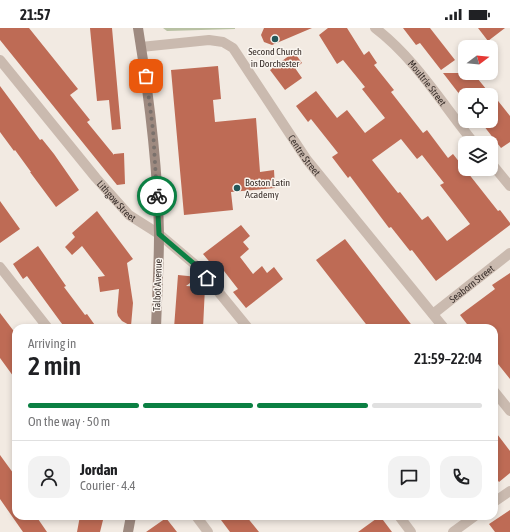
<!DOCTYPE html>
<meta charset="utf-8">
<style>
body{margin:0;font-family:"Asap Condensed",sans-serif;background:#f2f2f2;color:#202124;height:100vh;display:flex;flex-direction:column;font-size:15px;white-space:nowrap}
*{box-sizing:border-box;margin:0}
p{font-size:13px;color:#757577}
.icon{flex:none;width:22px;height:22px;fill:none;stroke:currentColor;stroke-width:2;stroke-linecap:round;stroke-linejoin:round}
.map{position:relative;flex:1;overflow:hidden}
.drawer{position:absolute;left:12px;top:296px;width:486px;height:196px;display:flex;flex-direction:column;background:#fff;border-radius:12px;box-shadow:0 2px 6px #0003}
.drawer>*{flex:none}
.needle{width:26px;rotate:74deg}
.controls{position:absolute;left:458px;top:12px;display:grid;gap:8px}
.controls a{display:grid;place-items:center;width:40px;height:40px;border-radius:8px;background:#fff;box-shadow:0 2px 6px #0003;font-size:20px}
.pin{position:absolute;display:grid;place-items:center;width:34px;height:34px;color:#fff;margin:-17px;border-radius:8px;box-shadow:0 2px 6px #0006}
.courier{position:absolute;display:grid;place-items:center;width:40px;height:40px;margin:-20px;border:3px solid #0b8043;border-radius:50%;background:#fff;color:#222;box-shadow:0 1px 5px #0007}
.summary em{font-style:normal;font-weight:600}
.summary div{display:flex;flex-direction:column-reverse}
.summary{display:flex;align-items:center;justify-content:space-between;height:68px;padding:0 16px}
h1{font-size:26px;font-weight:600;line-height:30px}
.bar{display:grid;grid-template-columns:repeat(4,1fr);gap:6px 4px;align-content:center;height:48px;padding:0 16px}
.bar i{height:5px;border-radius:3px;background:#e0e0e0}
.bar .current{background:#0b8043}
.bar p{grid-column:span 4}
.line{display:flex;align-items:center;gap:10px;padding:0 16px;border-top:1px solid #e0e0e0}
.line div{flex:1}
.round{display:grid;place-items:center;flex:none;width:42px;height:42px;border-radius:12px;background:#f2f2f2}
.status{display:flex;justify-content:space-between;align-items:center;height:28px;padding:0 20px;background:#fff;direction:ltr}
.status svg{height:11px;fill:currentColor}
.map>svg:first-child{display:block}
</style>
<div class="status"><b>21:57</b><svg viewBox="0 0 49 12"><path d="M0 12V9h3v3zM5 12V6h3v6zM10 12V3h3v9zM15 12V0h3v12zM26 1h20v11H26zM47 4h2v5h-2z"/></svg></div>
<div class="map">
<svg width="510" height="504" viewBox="0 0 510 504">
<rect width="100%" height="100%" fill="#f2eae2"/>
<path fill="#b8c1a3" d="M163,0H235V1L167,3Z"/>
<path fill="#be6b55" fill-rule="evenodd" d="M0,0H29L78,61L70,67L90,92L87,94L114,127V126L124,125L125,156L117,157L0,12Z
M90,0H112L121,101L112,102L109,72L97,73Z
M264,0H312L272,17L264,14L261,7Z
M328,0H347L364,27L369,23L377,35L374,37L394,62L391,64L423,105L427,102L448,130L453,126L498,183L500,182L510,195V197L436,253L412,222L410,223L391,199L389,200L350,148L348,150L332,129L338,125L311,91L308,94L296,78L316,63L337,90L347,82L365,105L385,90L362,61L365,59L343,32L337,36L319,7ZM401,111L417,131L422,127L444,155L440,157L470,196L447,213L428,188L422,192L400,164L398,165L372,132Z
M403,0H430L455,32L441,42L420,15L416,17Z
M478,0H505L488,13Z
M294,24L302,35L295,40L302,50L285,62L270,42Z
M218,38L221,71L213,72L215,94L256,90L260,144L274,142L275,160L231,164L233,182L184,187L171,42Z
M443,45H473L491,67H460Z
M0,58L40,112L42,111L54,126L79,162L56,179L30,144H31L15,122L14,123L0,104Z
M491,64L510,88V114L501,120L480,93H491Z
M0,173L20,201L0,215Z
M97,183L133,231L127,235L133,275L131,298L122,293L118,288L117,284L119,261L100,264L98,249L105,248L82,218L72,227L65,219L75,209L72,205Z
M241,197L250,208L243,214L249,221L240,229L253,246L262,238L267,245L274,239L283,251L246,280L233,264L238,261L217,234L213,238L203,226Z
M345,211L382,259L414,300H369L316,232Z
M38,218L66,258L64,259L85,287L87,286L97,300H65L27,248L23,251L13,236Z
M510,245V351L494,331V300H470L460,287L495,261L492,257Z
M178,247L198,249L186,258L205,259L203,300H174Z
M0,285L16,306V352L0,330Z
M494,402L510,423V445L499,454L494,448Z
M0,427L16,449V488H36L47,504H23L0,471Z
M510,482V504H495L489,496Z
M80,488H104L100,504H77Z
M218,488H246L259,504H230Z
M380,488L392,504H358Z
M166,490L177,504H146Z"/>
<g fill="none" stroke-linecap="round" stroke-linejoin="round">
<g stroke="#cabaaf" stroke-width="10">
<path id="s1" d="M375,0C414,29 443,77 474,115"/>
<path id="s2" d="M141,19L209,12L223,14L233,20L307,132L444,300"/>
<path id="s3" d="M0,32L96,150L129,187L159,206L199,240L248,300"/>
<path d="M491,135L510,158"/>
<path d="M0,239L48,300"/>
<path id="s4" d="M433,286L510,225"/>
<path d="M494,363L510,383"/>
<path d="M494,474L510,463"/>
<path d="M196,488L208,504"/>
<path d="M399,488L411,504"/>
<path d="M453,504L475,488"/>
</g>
<path stroke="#9e8a80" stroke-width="10" d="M138,0C149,68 158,137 159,206C159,237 157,269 156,300
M128,504L131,488"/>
</g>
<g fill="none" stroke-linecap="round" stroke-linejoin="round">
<path stroke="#7a716c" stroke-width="4" stroke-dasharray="0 7.2" d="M146,48L153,102L157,168"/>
<path stroke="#0b8043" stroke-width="5" d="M157,168L159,206L199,240L207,250"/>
</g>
<g fill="#245759" stroke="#faf5ef" stroke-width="1.5">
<circle cx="275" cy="11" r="4"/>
<circle cx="237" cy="160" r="4"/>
</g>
<g text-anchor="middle" stroke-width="3" stroke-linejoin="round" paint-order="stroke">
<g font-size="10" fill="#3a302c" stroke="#faf5ef">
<text x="275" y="27">Second Church<tspan x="275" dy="12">in Dorchester</tspan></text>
<text x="245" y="158" text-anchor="start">Boston Latin<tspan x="245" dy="12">Academy</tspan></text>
</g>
<g font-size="10" fill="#3a302c" stroke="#faf5ef">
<text dy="4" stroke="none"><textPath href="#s1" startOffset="76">Moultrie Street</textPath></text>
<text dy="4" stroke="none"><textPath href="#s2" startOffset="223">Centre Street</textPath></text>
<text dy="4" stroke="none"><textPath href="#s3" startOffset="183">Lithgow Street</textPath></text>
<text dy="4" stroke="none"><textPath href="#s4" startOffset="49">Seaborn Street</textPath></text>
<text transform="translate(157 257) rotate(-88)" y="4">Talbot Avenue</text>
</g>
</g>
</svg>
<div class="controls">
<a><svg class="needle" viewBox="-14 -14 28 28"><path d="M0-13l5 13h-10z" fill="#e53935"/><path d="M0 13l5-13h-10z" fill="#757577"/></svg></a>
<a><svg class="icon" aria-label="locate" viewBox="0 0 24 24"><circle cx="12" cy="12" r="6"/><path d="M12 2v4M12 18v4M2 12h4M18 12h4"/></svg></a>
<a><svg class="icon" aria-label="layers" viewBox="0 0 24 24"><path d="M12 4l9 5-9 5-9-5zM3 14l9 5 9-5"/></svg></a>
</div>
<div class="pin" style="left:146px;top:48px;background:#ea580c"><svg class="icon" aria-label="bag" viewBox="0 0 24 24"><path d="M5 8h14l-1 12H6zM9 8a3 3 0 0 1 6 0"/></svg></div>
<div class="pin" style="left:207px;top:250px;background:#1f2937"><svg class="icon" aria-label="home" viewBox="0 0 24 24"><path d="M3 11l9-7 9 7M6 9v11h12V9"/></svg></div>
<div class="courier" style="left:157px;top:168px"><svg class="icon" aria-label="bike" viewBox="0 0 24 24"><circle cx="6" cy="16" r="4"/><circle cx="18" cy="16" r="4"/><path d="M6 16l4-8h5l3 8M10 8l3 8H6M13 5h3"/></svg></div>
<section class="drawer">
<div class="summary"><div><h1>2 min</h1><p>Arriving in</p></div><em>21:59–22:04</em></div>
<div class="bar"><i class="current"></i><i class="current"></i><i class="current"></i><i></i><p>On the way · 50 m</p></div>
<div class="line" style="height:72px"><a class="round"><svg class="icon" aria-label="person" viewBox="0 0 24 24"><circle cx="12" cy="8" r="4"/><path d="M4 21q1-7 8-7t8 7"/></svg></a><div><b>Jordan</b><p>Courier · 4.4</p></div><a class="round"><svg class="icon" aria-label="chat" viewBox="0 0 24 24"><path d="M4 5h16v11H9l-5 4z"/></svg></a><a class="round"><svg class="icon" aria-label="phone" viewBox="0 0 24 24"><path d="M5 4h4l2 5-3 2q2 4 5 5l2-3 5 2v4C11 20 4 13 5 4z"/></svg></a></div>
</section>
</div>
